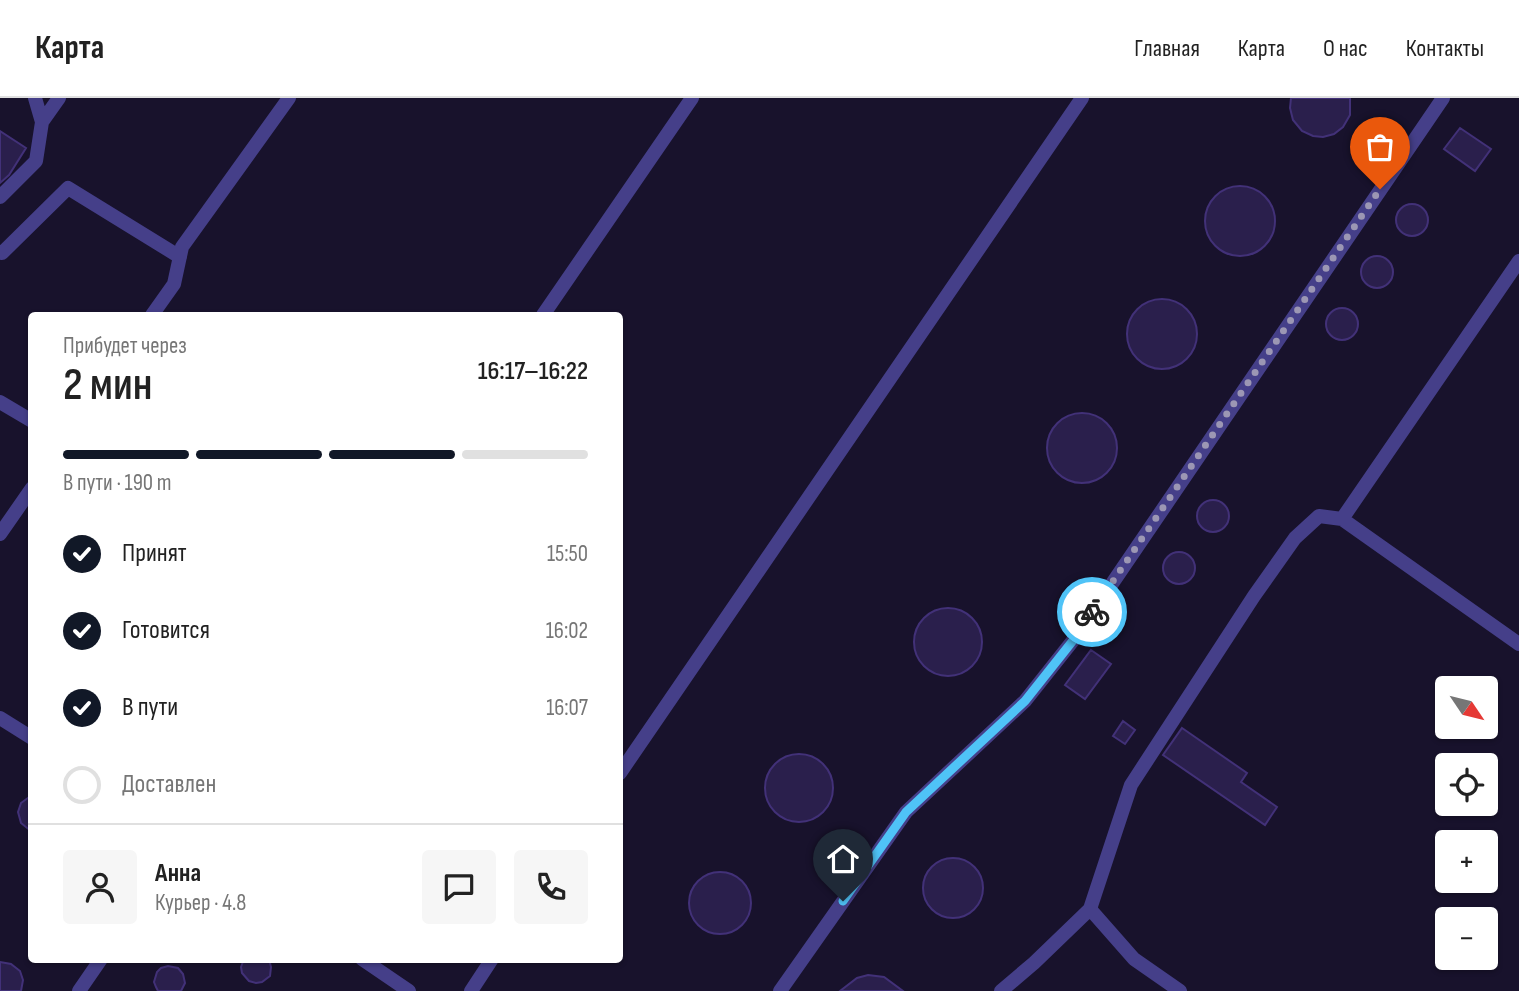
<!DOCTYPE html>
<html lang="ru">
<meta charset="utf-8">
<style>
body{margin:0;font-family:"Sofia Sans Condensed",sans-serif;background:#f6f6f6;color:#222;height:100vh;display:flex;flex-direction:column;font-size:26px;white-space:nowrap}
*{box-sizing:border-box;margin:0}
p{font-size:23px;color:#767676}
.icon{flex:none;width:38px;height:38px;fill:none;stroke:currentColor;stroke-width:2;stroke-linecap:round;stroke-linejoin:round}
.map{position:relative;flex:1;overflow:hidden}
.side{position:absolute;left:28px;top:214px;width:595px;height:651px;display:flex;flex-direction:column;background:#fff;border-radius:7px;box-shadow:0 2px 5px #0004}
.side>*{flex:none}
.needle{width:46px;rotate:125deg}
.tools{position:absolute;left:1435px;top:578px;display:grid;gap:14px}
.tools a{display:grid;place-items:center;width:63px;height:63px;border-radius:7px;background:#fff;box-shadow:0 2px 5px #0004;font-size:35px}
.pin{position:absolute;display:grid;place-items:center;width:60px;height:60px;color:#fff;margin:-72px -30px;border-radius:50% 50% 50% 0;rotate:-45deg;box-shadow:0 0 7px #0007}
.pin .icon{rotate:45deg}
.courier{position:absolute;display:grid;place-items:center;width:70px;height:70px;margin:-35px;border:5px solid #4fc3f7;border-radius:50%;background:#fff;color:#222;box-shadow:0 2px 9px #0007}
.head em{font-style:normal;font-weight:600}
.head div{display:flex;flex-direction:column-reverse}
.head{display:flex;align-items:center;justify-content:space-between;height:119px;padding:0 35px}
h1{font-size:46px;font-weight:600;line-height:52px}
.bar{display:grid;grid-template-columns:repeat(4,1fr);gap:10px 7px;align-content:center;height:84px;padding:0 35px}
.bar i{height:9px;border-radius:5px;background:#e0e0e0}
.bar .selected{background:#111827}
.bar p{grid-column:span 4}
.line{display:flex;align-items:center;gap:18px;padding:0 35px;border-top:2px solid #e0e0e0}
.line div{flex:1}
.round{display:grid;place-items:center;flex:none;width:74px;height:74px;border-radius:7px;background:#f6f6f6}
ol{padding:0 35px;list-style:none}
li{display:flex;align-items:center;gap:21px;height:77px}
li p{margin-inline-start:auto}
li .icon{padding:7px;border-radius:50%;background:#111827;color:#fff;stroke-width:4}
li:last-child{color:#767676}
li i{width:38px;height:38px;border:4px solid #e0e0e0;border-radius:50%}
header{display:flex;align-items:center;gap:42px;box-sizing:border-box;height:98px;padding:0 35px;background:#fff;border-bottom:2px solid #e0e0e0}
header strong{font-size:33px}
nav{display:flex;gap:38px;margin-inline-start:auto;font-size:24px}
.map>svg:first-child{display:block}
</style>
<header>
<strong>Карта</strong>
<nav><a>Главная</a><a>Карта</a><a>О нас</a><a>Контакты</a></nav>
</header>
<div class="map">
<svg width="1519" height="893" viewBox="0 0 1519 893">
<rect width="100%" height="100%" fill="#18122c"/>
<path fill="#2a1f4c" stroke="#423178" stroke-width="2" d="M1291,0H1350V17L1343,29L1334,36L1323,39L1313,38L1302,33L1293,22L1290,10Z
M1460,30L1491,51L1475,73L1444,51Z
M0,33L26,50L9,77L0,85Z
M1205 123a35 35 0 1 1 70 0a35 35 0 1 1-70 0Z
M1396 122a16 16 0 1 1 32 0a16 16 0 1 1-32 0Z
M1361 174a16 16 0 1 1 32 0a16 16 0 1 1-32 0Z
M1127 236a35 35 0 1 1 70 0a35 35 0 1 1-70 0Z
M1326 226a16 16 0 1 1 32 0a16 16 0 1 1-32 0Z
M1047 350a35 35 0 1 1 70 0a35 35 0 1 1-70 0Z
M1197 418a16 16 0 1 1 32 0a16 16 0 1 1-32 0Z
M1163 470a16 16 0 1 1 32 0a16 16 0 1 1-32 0Z
M914 544a34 34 0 1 1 68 0a34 34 0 1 1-68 0Z
M1091,552L1111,566L1085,601L1065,587Z
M1123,623L1135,632L1125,646L1113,638Z
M1182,630L1247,675L1241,684L1277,709L1265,727L1163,657Z
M765 690a34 34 0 1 1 68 0a34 34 0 1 1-68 0Z
M32,697V734L21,725L18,714L21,705Z
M923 790a30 30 0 1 1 60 0a30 30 0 1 1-60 0Z
M689 805a31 31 0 1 1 62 0a31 31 0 1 1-62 0Z
M244,861H269L271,869L270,878L262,884L256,885L249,883L242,875L241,869Z
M0,864L11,866L20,873L23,882L21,893H0Z
M168,868L178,870L183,876L185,885L181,893H158L156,889L154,884L157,874L161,870Z
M868,877L884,879L903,893H840L857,880Z"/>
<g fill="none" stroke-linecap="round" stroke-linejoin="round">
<path stroke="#453f89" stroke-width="14" d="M42,24L59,0
M0,99L36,63L42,24L35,0
M2,155L68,90L180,159
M152,217L174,186L182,149L289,0
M543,217L692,0
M0,304L32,323
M1342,421L1519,163
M0,436L32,390
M0,620L32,640
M620,675L1082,0
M1090,811L1134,861L1180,893
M362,861L409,893
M79,893L101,861
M471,893L492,861
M780,893L906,714L1025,603L1075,540L1443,0
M1001,893L1034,865L1090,811L1131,687L1254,498L1295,440L1319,418L1342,421L1519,546"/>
</g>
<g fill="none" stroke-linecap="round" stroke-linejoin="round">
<path stroke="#9c97b4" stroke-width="7" stroke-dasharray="0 12.6" d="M1092,514L1380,91"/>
<path stroke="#4fc3f7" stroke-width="9" d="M843,803L906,714L1025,603L1075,540L1092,514"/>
</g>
</svg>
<div class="tools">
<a><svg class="needle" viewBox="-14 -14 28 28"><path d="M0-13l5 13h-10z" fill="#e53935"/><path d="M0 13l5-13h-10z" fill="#767676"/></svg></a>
<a><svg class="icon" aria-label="locate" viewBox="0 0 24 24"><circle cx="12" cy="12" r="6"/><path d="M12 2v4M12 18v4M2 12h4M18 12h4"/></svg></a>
<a>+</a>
<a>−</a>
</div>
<div class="pin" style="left:1380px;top:91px;background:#ea580c"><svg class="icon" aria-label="bag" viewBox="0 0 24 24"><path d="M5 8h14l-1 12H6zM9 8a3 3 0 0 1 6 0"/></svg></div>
<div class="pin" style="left:843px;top:803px;background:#1f2937"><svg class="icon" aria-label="home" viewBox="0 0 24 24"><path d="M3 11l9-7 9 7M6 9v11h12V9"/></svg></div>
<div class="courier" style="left:1092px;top:514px"><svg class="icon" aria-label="bike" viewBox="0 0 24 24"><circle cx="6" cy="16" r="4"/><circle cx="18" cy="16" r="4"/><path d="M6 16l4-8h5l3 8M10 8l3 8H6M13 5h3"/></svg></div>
<section class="side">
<div class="head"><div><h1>2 мин</h1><p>Прибудет через</p></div><em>16:17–16:22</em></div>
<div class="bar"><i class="selected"></i><i class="selected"></i><i class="selected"></i><i></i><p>В пути · 190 m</p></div>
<ol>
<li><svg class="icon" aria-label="check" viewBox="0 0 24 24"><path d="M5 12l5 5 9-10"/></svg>Принят<p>15:50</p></li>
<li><svg class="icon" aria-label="check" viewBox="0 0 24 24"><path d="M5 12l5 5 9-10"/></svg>Готовится<p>16:02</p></li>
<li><svg class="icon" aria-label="check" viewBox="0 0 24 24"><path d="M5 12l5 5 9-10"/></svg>В пути<p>16:07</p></li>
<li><i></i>Доставлен</li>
</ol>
<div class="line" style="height:126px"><a class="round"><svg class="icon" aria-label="person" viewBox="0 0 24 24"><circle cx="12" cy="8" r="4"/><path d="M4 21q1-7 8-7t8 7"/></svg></a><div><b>Анна</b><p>Курьер · 4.8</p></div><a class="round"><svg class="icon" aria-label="chat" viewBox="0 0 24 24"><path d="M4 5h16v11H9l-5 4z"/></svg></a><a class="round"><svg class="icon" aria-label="phone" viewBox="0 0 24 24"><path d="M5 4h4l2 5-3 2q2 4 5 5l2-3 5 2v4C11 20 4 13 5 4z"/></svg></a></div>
</section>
</div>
